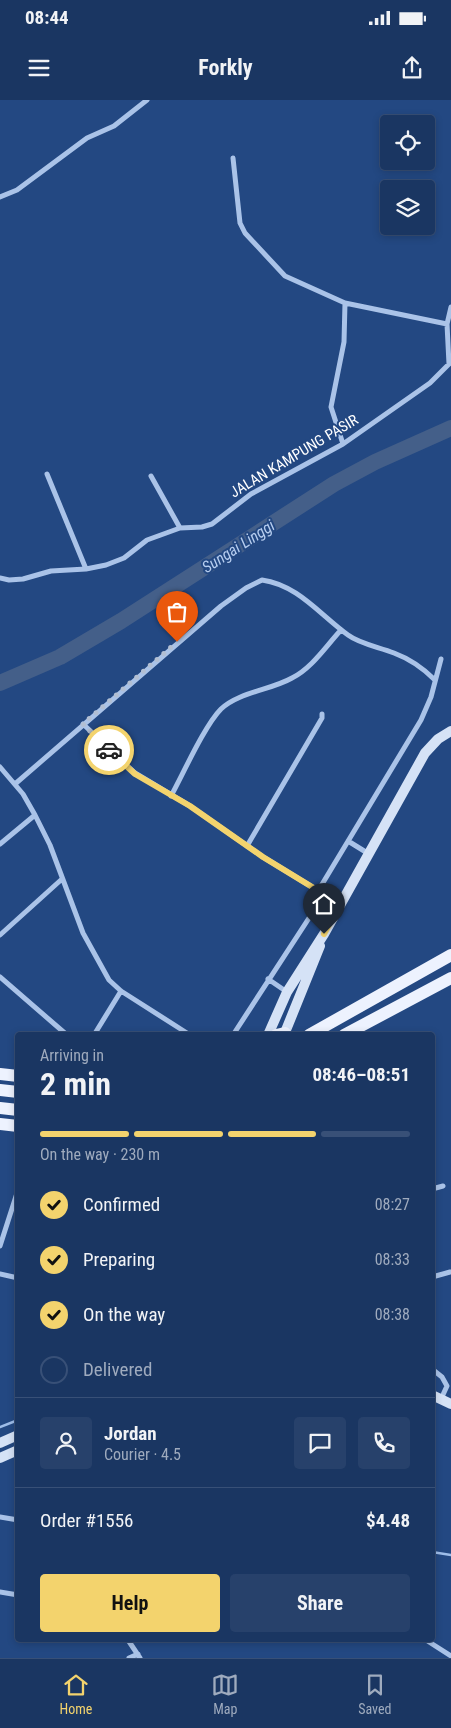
<!DOCTYPE html>
<meta charset="utf-8">
<style>
body{margin:0;font-family:"Roboto Condensed",sans-serif;background:#27416b;color:#f1f3f6;height:100vh;display:flex;flex-direction:column;font-size:19px;white-space:nowrap}
*{box-sizing:border-box;margin:0}
p{font-size:16px;color:#9fabbe}
.icon{flex:none;width:28px;height:28px;fill:none;stroke:currentColor;stroke-width:2;stroke-linecap:round;stroke-linejoin:round}
.map{position:relative;flex:1;overflow:hidden}
.drawer{position:absolute;left:15px;top:932px;width:420px;height:610px;display:flex;flex-direction:column;background:#1a3662;border-radius:5px;box-shadow:0 2px 8px #0003,0 0 0 1px #385077}
.drawer>*{flex:none}
.buttons{position:absolute;left:380px;top:15px;display:grid;gap:10px}
.buttons a{display:grid;place-items:center;width:55px;height:55px;border-radius:5px;background:#1a3662;box-shadow:0 2px 8px #0003,0 0 0 1px #385077;font-size:25px}
.pin{position:absolute;display:grid;place-items:center;width:42px;height:42px;color:#fff;margin:-51px -21px;border-radius:50% 50% 50% 0;rotate:-45deg;box-shadow:0 0 5px #0007}
.pin .icon{rotate:45deg}
.courier{position:absolute;display:grid;place-items:center;width:50px;height:50px;margin:-25px;border:4px solid #f3d36d;border-radius:50%;background:#fff;color:#222;box-shadow:0 1px 6px #0007}
.headline em{font-style:normal;font-weight:700}
.headline div{display:flex;flex-direction:column-reverse}
.headline{display:flex;align-items:center;justify-content:space-between;height:85px;padding:0 25px}
h1{font-size:32px;font-weight:700;line-height:38px}
.bar{display:grid;grid-template-columns:repeat(4,1fr);gap:8px 5px;align-content:center;height:60px;padding:0 25px}
.bar i{height:6px;border-radius:4px;background:#385077}
.bar .selected{background:#f3d36d}
.bar p{grid-column:span 4}
.line{display:flex;align-items:center;gap:12px;padding:0 25px;border-top:1px solid #385077}
.line div{flex:1}
.round{display:grid;place-items:center;flex:none;width:52px;height:52px;border-radius:5px;background:#27416b}
ol{padding:0 25px;list-style:none}
li{display:flex;align-items:center;gap:15px;height:55px}
li p{margin-inline-start:auto}
li .icon{padding:5px;border-radius:50%;background:#f3d36d;color:#111;stroke-width:4}
li:last-child{color:#9fabbe}
li i{width:28px;height:28px;border:2px solid #385077;border-radius:50%}
.cta{display:flex;gap:10px;margin-top:auto;padding:10px 25px}
.cta a{flex:1;height:58px;border-radius:5px;background:#f3d36d;color:#111;font-size:20px;font-weight:700;line-height:58px;text-align:center}
.cta a+a{background:#27416b;color:#f1f3f6}
.status{display:flex;justify-content:space-between;align-items:center;height:35px;padding:0 25px;background:#1a3662;direction:ltr}
.status svg{height:14px;fill:currentColor}
header{display:flex;justify-content:space-between;align-items:center;height:65px;padding:0 25px;background:#1a3662;font-size:22px;font-weight:700}
.dock{display:flex;justify-content:space-around;align-items:center;height:70px;border-top:1px solid #385077;background:#1a3662;font-size:14px;color:#9fabbe}
.dock a{display:grid;justify-items:center;gap:2px}
.dock .selected{color:#f3d36d}
.map>svg:first-child{display:block}
</style>
<div class="status"><b>08:44</b><svg viewBox="0 0 49 12"><path d="M0 12V9h3v3zM5 12V6h3v6zM10 12V3h3v9zM15 12V0h3v12zM26 1h20v11H26zM47 4h2v5h-2z"/></svg></div>
<header><svg class="icon" aria-label="menu" viewBox="0 0 24 24"><path d="M4 6h16M4 12h16M4 18h16"/></svg>Forkly<svg class="icon" aria-label="share" viewBox="0 0 24 24"><path d="M12 15V3M7 8l5-5 5 5M5 13v7h14v-7"/></svg></header>
<div class="map">
<svg width="451" height="1558" viewBox="0 0 451 1558">
<rect width="100%" height="100%" fill="#234882"/>
<g fill="none" stroke-linecap="round" stroke-linejoin="round">
<path stroke="#9ebde9" stroke-width="2.5" d="M0,1327L18,1320
M432,1452L451,1455"/>
<path stroke="#445f89" stroke-width="16" d="M0,583L60,557L121,521L334,384L375,362L451,328"/>
<path stroke="#aac3e8" stroke-width="5" d="M233,58L240,123L245,133L285,176L345,203L344,242L331,307L343,344
M0,97L17,90L87,38L114,26L147,0
M345,203L447,224
M449,264L447,224L451,207
M47,374L86,469
M151,376L180,428
M0,478L9,480L23,479L51,471L86,469L106,465L124,458L147,440L180,428L202,427L212,424L251,394L343,344L430,283L449,264
M83,624L135,673L190,706L263,757L340,804
M0,667L23,694L35,715L50,745L83,833L109,880L121,891L190,935
M15,684L221,506L246,488L262,480C298,485 320,515 348,535C360,544 379,547 394,553C410,559 423,568 435,580
M171,696C183,674 205,625 221,609C239,592 271,590 292,578C312,568 326,546 341,530
M348,741L369,754
M0,744L35,715
M247,746L322,618V614
M318,791L421,620L431,597L441,559
M0,835L62,779
M0,877L67,935
M268,879L287,892
M94,935L121,891
M233,935L324,795
M432,1089L443,1086
M0,1146L18,1090
M0,1174L18,1178
M432,1177L450,1172
M432,1269L442,1277L447,1286L441,1299
M0,1417L18,1420
M0,1492L18,1495
M128,1540L140,1558
M426,1540L451,1556
M129,1558L138,1554"/>
<path stroke="#d5e2f6" stroke-width="10" d="M268,935L287,892L324,834L425,653L438,639L451,631
M284,935L320,846
M432,1295L451,1304
M0,1343L18,1335
M0,1358L18,1350"/>
<path stroke="#edf2fe" stroke-width="12" d="M276,935L285,933
M309,935L451,855
M344,935L451,878
M0,974L18,976
M0,990L18,992
M0,1008L18,1010
M0,1024L18,1026"/>
</g>
<g fill="none" stroke-linecap="round" stroke-linejoin="round">
<path stroke="#b2bfd3" stroke-width="5" stroke-dasharray="0 9" d="M109,650L83,624L177,542"/>
<path stroke="#f3d36d" stroke-width="6" d="M109,650L135,674L190,706L263,757L340,804L324,834"/>
</g>
<g text-anchor="middle" stroke-width="4" stroke-linejoin="round" paint-order="stroke">
<g font-size="15" fill="#fff" stroke="#234882">
<text transform="translate(294 356) rotate(-31)" y="5">JALAN KAMPUNG PASIR</text>
</g>
<g font-size="16" font-style="italic" fill="#b6cdef" stroke="#234882">
<text transform="translate(238 446) rotate(-33)" y="6">Sungai Linggi</text>
</g>
</g>
</svg>
<div class="buttons">
<a><svg class="icon" aria-label="locate" viewBox="0 0 24 24"><circle cx="12" cy="12" r="6"/><path d="M12 2v4M12 18v4M2 12h4M18 12h4"/></svg></a>
<a><svg class="icon" aria-label="layers" viewBox="0 0 24 24"><path d="M12 4l9 5-9 5-9-5zM3 14l9 5 9-5"/></svg></a>
</div>
<div class="pin" style="left:177px;top:542px;background:#ea580c"><svg class="icon" aria-label="bag" viewBox="0 0 24 24"><path d="M5 8h14l-1 12H6zM9 8a3 3 0 0 1 6 0"/></svg></div>
<div class="pin" style="left:324px;top:834px;background:#1f2937"><svg class="icon" aria-label="home" viewBox="0 0 24 24"><path d="M3 11l9-7 9 7M6 9v11h12V9"/></svg></div>
<div class="courier" style="left:109px;top:650px"><svg class="icon" aria-label="car" viewBox="0 0 24 24"><path d="M5 17H2v-5l4-1 3-4h7l3 4 3 1v5h-3M9 17h6M6 11h13"/><circle cx="7" cy="17" r="2"/><circle cx="17" cy="17" r="2"/></svg></div>
<section class="drawer">
<div class="headline"><div><h1>2 min</h1><p>Arriving in</p></div><em>08:46–08:51</em></div>
<div class="bar"><i class="selected"></i><i class="selected"></i><i class="selected"></i><i></i><p>On the way · 230 m</p></div>
<ol>
<li><svg class="icon" aria-label="check" viewBox="0 0 24 24"><path d="M5 12l5 5 9-10"/></svg>Confirmed<p>08:27</p></li>
<li><svg class="icon" aria-label="check" viewBox="0 0 24 24"><path d="M5 12l5 5 9-10"/></svg>Preparing<p>08:33</p></li>
<li><svg class="icon" aria-label="check" viewBox="0 0 24 24"><path d="M5 12l5 5 9-10"/></svg>On the way<p>08:38</p></li>
<li><i></i>Delivered</li>
</ol>
<div class="line" style="height:90px"><a class="round"><svg class="icon" aria-label="person" viewBox="0 0 24 24"><circle cx="12" cy="8" r="4"/><path d="M4 21q1-7 8-7t8 7"/></svg></a><div><b>Jordan</b><p>Courier · 4.5</p></div><a class="round"><svg class="icon" aria-label="chat" viewBox="0 0 24 24"><path d="M4 5h16v11H9l-5 4z"/></svg></a><a class="round"><svg class="icon" aria-label="phone" viewBox="0 0 24 24"><path d="M5 4h4l2 5-3 2q2 4 5 5l2-3 5 2v4C11 20 4 13 5 4z"/></svg></a></div>
<div class="line" style="height:65px"><div>Order #1556</div><b>$4.48</b></div>
<div class="cta"><a>Help</a><a>Share</a></div>
</section>
</div>
<nav class="dock">
<a class="selected"><svg class="icon" aria-label="home" viewBox="0 0 24 24"><path d="M3 11l9-7 9 7M6 9v11h12V9"/></svg>Home</a>
<a><svg class="icon" aria-label="map" viewBox="0 0 24 24"><path d="M3 6l6-2 6 2 6-2v14l-6 2-6-2-6 2zM9 4v14M15 6v14"/></svg>Map</a>
<a><svg class="icon" aria-label="saved" viewBox="0 0 24 24"><path d="M7 4h10v16l-5-4-5 4z"/></svg>Saved</a>
</nav>
